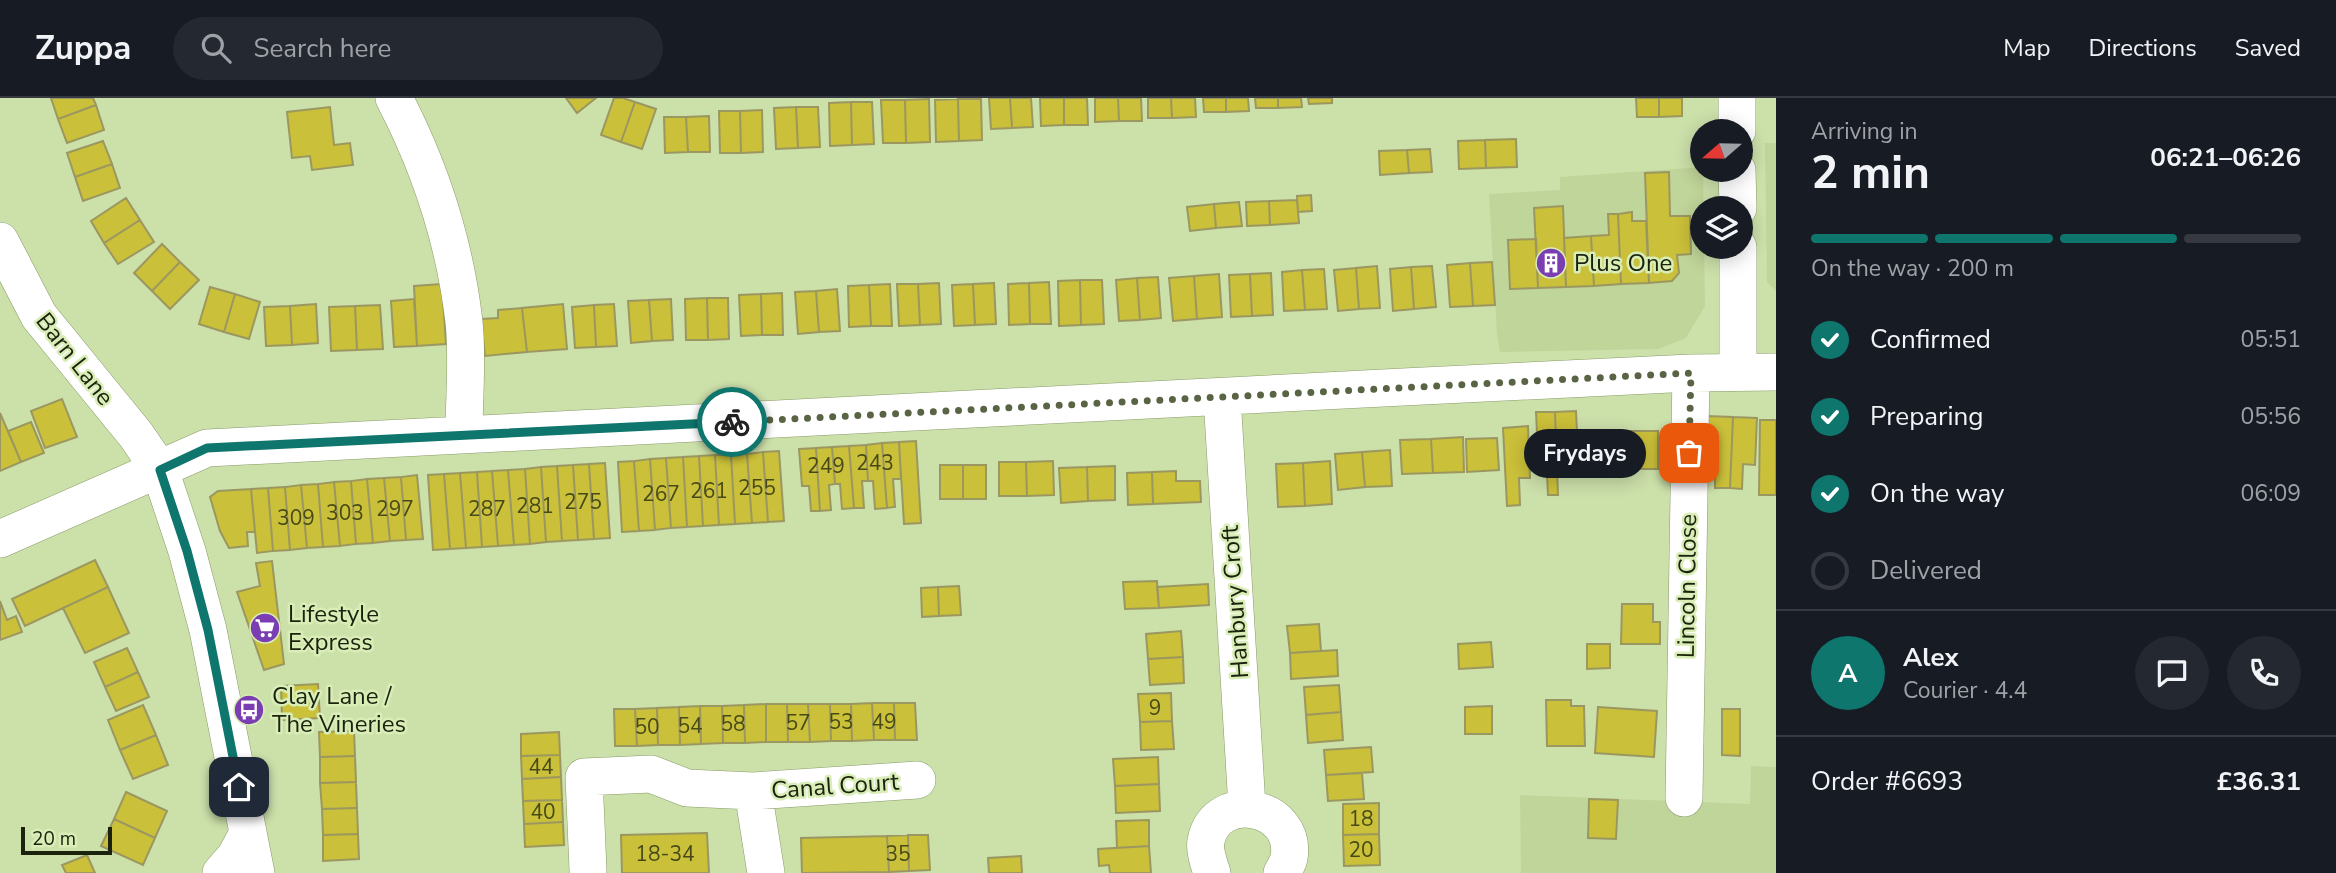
<!DOCTYPE html>
<meta charset="utf-8">
<style>
body{margin:0;font-family:"Nunito Sans",sans-serif;background:#242831;color:#f1f3f6;height:100vh;display:flex;flex-direction:column;font-size:26px;white-space:nowrap}
*{box-sizing:border-box;margin:0}
p{font-size:23px;color:#9ea1a6}
.icon{flex:none;width:38px;height:38px;fill:none;stroke:currentColor;stroke-width:2;stroke-linecap:round;stroke-linejoin:round}
.map{position:relative;flex:1;overflow:hidden}
.details{display:flex;flex-direction:column;background:#171b24;width:560px}
.details>*{flex:none}
.needle{width:46px;rotate:250deg}
.fabs{position:absolute;left:1690px;top:21px;display:grid;gap:14px}
.fabs a{display:grid;place-items:center;width:63px;height:63px;border-radius:50%;background:#171b24;box-shadow:0 4px 18px #0003;font-size:35px}
.scale{position:absolute;left:21px;bottom:18px;width:91px;box-sizing:border-box;padding-left:7px;border:4px solid #1b220d;border-top:0;font-size:19px;line-height:24px;white-space:nowrap;color:#1b220d;-webkit-text-stroke:5px #d9edb7;paint-order:stroke}
.pin{position:absolute;display:grid;place-items:center;width:60px;height:60px;color:#fff;margin:-30px;border-radius:14px;box-shadow:0 4px 10px #0006}
.courier{position:absolute;display:grid;place-items:center;width:70px;height:70px;margin:-35px;border:5px solid #0f766e;border-radius:50%;background:#fff;color:#222;box-shadow:0 2px 9px #0007}
.bubble{position:absolute;height:49px;border-radius:24px;background:#171b24;box-shadow:0 4px 18px #0003;font-size:23px;font-weight:700;line-height:49px;text-align:center}
.summary em{font-style:normal;font-weight:700}
.summary div{display:flex;flex-direction:column-reverse}
.summary{display:flex;align-items:center;justify-content:space-between;height:119px;padding:0 35px}
h1{font-size:46px;font-weight:700;line-height:52px}
.bar{display:grid;grid-template-columns:repeat(4,1fr);gap:10px 7px;align-content:center;height:84px;padding:0 35px}
.bar i{height:9px;border-radius:5px;background:#363941}
.bar .active{background:#0f766e}
.bar p{grid-column:span 4}
.line{display:flex;align-items:center;gap:18px;padding:0 35px;border-top:2px solid #363941}
.line div{flex:1}
.round{display:grid;place-items:center;flex:none;width:74px;height:74px;border-radius:37px;background:#242831}
ol{padding:0 35px;list-style:none}
li{display:flex;align-items:center;gap:21px;height:77px}
li p{margin-inline-start:auto}
li .icon{padding:7px;border-radius:50%;background:#0f766e;color:#fff;stroke-width:4}
li:last-child{color:#9ea1a6}
li i{width:38px;height:38px;border:4px solid #363941;border-radius:50%}
header{display:flex;align-items:center;gap:42px;box-sizing:border-box;height:98px;padding:0 35px;background:#171b24;border-bottom:2px solid #363941}
header strong{font-size:33px}
nav{display:flex;gap:38px;margin-inline-start:auto;font-size:24px}
.search{width:490px;height:63px;background:#242831;display:flex;align-items:center;gap:18px;box-sizing:border-box;padding:0 24px;border-radius:38px;color:#9ea1a6;font-size:26px}
main{display:flex;flex:1;min-height:0}
.map>svg:first-child{display:block}
</style>
<header>
<strong>Zuppa</strong>
<div class="search"><svg class="icon" aria-label="search" viewBox="0 0 24 24"><circle cx="10" cy="10" r="6"/><path d="M15 15l6 6"/></svg>Search here</div>
<nav><a>Map</a><a>Directions</a><a>Saved</a></nav>
</header>
<main>
<div class="map">
<svg width="1776" height="775" viewBox="0 0 1776 775">
<rect width="100%" height="100%" fill="#cce0aa"/>
<path fill="#c0d599" d="M1765,45H1776V193L1767,184Z
M1703,69L1705,208L1686,240L1659,251L1500,254L1497,236L1489,96L1560,92V79Z
M1751,668L1776,669V775H1521L1520,697L1750,706Z"/>
<path fill="#cbc039" stroke="#9b9760" stroke-width="2" d="M51,0H93L96,7L58,21Z
M566,0H596L577,15Z
M614,0H623L635,4L621,44L601,37Z
M989,0H1010L1012,30L991,31Z
M1010,0H1031L1033,29L1012,30Z
M1040,0H1064V27L1041,28Z
M1064,0H1087L1088,27H1064Z
M1095,0H1118L1119,23L1095,24Z
M1118,0H1141L1142,23H1119Z
M1148,0H1171L1172,20H1148Z
M1171,0H1195L1196,19L1172,20Z
M1203,0H1226V14H1204Z
M1226,0H1248L1249,13L1226,14Z
M1255,0H1278V10H1256Z
M1278,0H1301L1302,9L1278,10Z
M1308,0H1332V5L1309,6Z
M1636,0H1659V19H1637Z
M1659,0H1682V18L1659,19Z
M929,1L930,44L906,45L905,2Z
M958,1H981L982,42L959,43Z
M958,1L959,43L936,44L935,2Z
M881,2H905L906,45H883Z
M635,4L656,11L642,51L621,44Z
M851,4H872L874,46L852,47Z
M851,4L852,47L830,48L829,5Z
M96,7L104,32L67,45L58,21Z
M330,9L334,47L350,45L353,67L312,72L310,58L292,60L287,14Z
M796,9H818L820,49L798,50Z
M796,9L798,50L776,51L774,10Z
M762,12L763,54L741,55L740,13Z
M719,13H740L741,55H720Z
M709,18L710,54H688L686,19Z
M664,19H686L688,54L665,55Z
M1516,41L1517,69L1486,70L1485,42Z
M1485,42L1486,70L1459,71L1458,43Z
M103,43L112,66L75,79L67,55Z
M1430,51L1432,74L1409,75L1407,52Z
M1407,52L1409,75L1380,77L1379,53Z
M112,66L120,90L83,103L75,79Z
M1669,74L1670,118H1690L1691,156L1677,157L1679,175L1672,183L1649,185L1645,75Z
M1311,97L1312,113L1298,114L1297,98Z
M126,100L140,122L104,145L91,123Z
M1297,102L1299,125L1270,127L1269,103Z
M1269,103L1270,127L1247,128L1246,104Z
M1239,104L1242,128L1216,130L1214,106Z
M1214,106L1216,130L1190,133L1187,109Z
M1563,108L1566,189L1538,190L1534,110Z
M1632,114V123H1646L1649,185L1621,186L1618,116Z
M1608,116H1618L1621,186L1594,188L1591,138L1609,137Z
M140,122L154,144L118,166L104,145Z
M1591,138L1594,188L1566,189L1564,140Z
M1536,141L1538,190L1510,191L1508,142Z
M162,146L180,164L152,193L134,175Z
M180,164L199,182L170,211L152,193Z
M1492,164L1495,207L1473,208L1470,165Z
M1470,165L1473,208L1450,209L1447,167Z
M1377,168L1380,210L1359,211L1356,170Z
M1432,168L1436,209L1414,211L1411,169Z
M1411,169L1414,211L1393,213L1390,171Z
M1356,170L1359,211L1338,213L1334,172Z
M1324,171L1327,211L1305,212L1302,172Z
M1302,172L1305,212L1284,213L1282,174Z
M1271,175L1273,217L1252,218L1250,176Z
M1219,176L1222,219L1197,221L1194,178Z
M1250,176L1252,218L1231,219L1229,177Z
M1194,178L1197,221L1173,223L1169,180Z
M1158,179L1161,220L1140,222L1137,180Z
M1137,180L1140,222L1119,223L1116,182Z
M1080,182H1102L1104,226L1081,227Z
M1080,182L1081,227L1059,228L1058,183Z
M1049,184L1051,226H1030L1029,185Z
M939,185L941,226L920,227L918,186Z
M994,185L996,226L975,227L973,186Z
M1029,185L1030,226L1009,227L1008,186Z
M442,186L446,246L417,248L414,188Z
M890,186L892,228H871L869,187Z
M897,186H918L920,227L899,228Z
M973,186L975,227L954,228L952,187Z
M869,187L871,228L849,229L848,188Z
M210,189L235,196L224,234L199,226Z
M837,191L840,233L819,234L816,193Z
M816,193L819,234L798,236L795,194Z
M782,195L783,237H762L761,196Z
M235,196L260,204L249,241L224,234Z
M761,196L762,237L741,238L739,197Z
M707,200H728L729,241L708,242Z
M707,200L708,242H686L685,201Z
M414,201L417,248L394,249L391,203Z
M671,201L673,242L652,243L649,202Z
M649,202L652,243L631,245L628,203Z
M316,206L318,245L292,247L290,208Z
M563,206L567,251L527,254L522,210Z
M614,206L617,248L596,249L594,207Z
M380,207L383,251L357,252L355,208Z
M594,207L596,249L575,250L572,209Z
M290,208L292,247L266,248L264,209Z
M355,208L357,252L331,253L329,209Z
M522,210L527,254L485,258L481,221L498,220V212Z
M62,301L77,339L45,350L31,313Z
M1576,313L1578,354H1568V371L1557,372L1555,314Z
M1536,314H1555L1558,397H1548L1546,356H1538Z
M0,315L21,364L0,373Z
M1706,318L1733,319L1730,390H1715V365H1704Z
M1733,319L1757,320L1755,367L1743,366L1742,391L1730,390Z
M1760,322H1776V397H1759Z
M31,324L44,355L21,364L8,333Z
M1528,328L1530,380H1519L1520,407L1507,408L1503,330Z
M1586,333H1622V371L1586,372Z
M1622,333H1658V371H1622Z
M1463,339L1464,374L1433,375L1431,341Z
M1497,340L1499,372L1467,374L1466,341Z
M1431,341L1433,375L1402,376L1400,342Z
M916,343L921,425L904,426L899,344Z
M899,344L901,381H893L895,409L887,410L882,345Z
M882,345L887,410L875,411L873,383H868L866,347Z
M866,347L868,383H862L864,410H854L849,348Z
M849,348L854,410L842,411L840,386H835L832,349Z
M832,349L835,386L829,387L831,412L820,413L816,350Z
M816,350L820,413H811L809,388H802L799,351Z
M1390,352L1392,388L1365,389L1362,354Z
M779,353L784,423L768,424L763,354Z
M763,354L768,424L752,425L747,356Z
M1362,354L1365,389L1338,392L1335,356Z
M747,356L752,425L735,426L731,357Z
M715,357H731L735,426L719,427Z
M715,357L719,427L703,428L699,358Z
M699,358L703,428L687,429L683,359Z
M683,359L687,429L671,430L666,360Z
M666,360L671,430L655,432L650,361Z
M650,361L655,432L639,433L634,363Z
M634,363L639,433L622,434L618,364Z
M1053,363L1054,397L1027,398L1026,364Z
M1330,363L1332,406L1305,408L1303,365Z
M999,364H1026L1027,398H999Z
M605,365L610,440L594,441L589,366Z
M1303,365L1305,408L1278,409L1276,366Z
M589,366L594,441L578,442L573,367Z
M573,367L578,442L562,443L557,368Z
M940,367H963V401H940Z
M963,367H986V401H963Z
M557,368L562,443L546,444L541,369Z
M1115,368V402L1088,403L1087,369Z
M541,369L546,444L530,446L525,371Z
M1087,369L1088,403L1061,405L1059,370Z
M525,371L530,446L514,447L508,372Z
M508,372L514,447L498,448L492,373Z
M492,373L498,448L482,449L477,374Z
M1176,373V383H1200L1201,404L1153,406L1152,374Z
M477,374L482,449L466,450L460,375Z
M1152,374L1153,406L1128,407L1127,375Z
M460,375L466,450L450,451L444,376Z
M444,376L450,451L433,452L428,377Z
M417,377L423,441L406,442L401,379Z
M401,379L406,442L390,443L384,380Z
M384,380L390,443L373,445L367,381Z
M367,381L373,445L356,446L351,383Z
M351,383L356,446L340,448L334,384Z
M334,384L340,448L323,449L318,386Z
M318,386L323,449L307,450L301,387Z
M301,387L307,450L290,452L285,389Z
M285,389L290,452L273,453L268,390Z
M268,390L273,453L257,455L251,391Z
M251,391L255,434H247L248,448L229,450L220,433L210,399L218,393Z
M95,462L108,489L25,528L12,501Z
M272,463L284,566L264,572L237,494L260,488L256,465Z
M1157,483L1159,510L1125,511L1123,484Z
M1208,486L1209,507L1159,510L1157,489Z
M959,488L961,517L939,518L938,489Z
M108,489L129,535L85,555L63,510Z
M938,489L939,518L922,519L921,490Z
M0,503L7,522L16,518L22,534L0,542Z
M1622,506H1653V524H1660V546H1621Z
M1319,526L1321,553L1290,555L1287,528Z
M1181,533L1183,559L1148,561L1146,536Z
M1491,544L1493,569L1459,571L1458,546Z
M1587,546H1610V570L1587,571Z
M127,550L138,574L105,589L94,564Z
M1337,552L1338,578L1291,581L1290,555Z
M1183,559L1184,585L1150,587L1148,561Z
M138,574L149,599L116,613L105,589Z
M318,586L320,620L282,622L281,588Z
M1339,587L1341,614L1306,617L1304,589Z
M1171,595L1172,623L1140,624L1138,596Z
M1546,602H1571V608H1584L1585,648H1547Z
M872,605H894L895,642H874Z
M872,605L874,642L852,643L851,606Z
M894,605H915L917,642H895Z
M766,606H787L788,644H766Z
M766,606V644L745,645L744,607Z
M787,606H808L810,644H788Z
M808,606H830L831,643L810,644Z
M830,606H851L852,643H831Z
M143,607L156,637L120,652L108,622Z
M744,607L745,645H723L722,608Z
M700,608L701,646L680,647L679,609Z
M700,608H722L723,645L701,646Z
M1492,608V636H1465V609Z
M679,609L680,647H658L657,610Z
M1598,609L1657,613L1654,659L1595,655Z
M657,610L658,647L637,648L635,611Z
M614,611H635L637,648H615Z
M1722,611H1740V658L1722,657Z
M1341,614L1343,642L1308,645L1306,617Z
M1172,623L1174,651L1141,652L1140,624Z
M354,633L355,658L320,659L319,634Z
M559,634L560,657L521,658V636Z
M156,637L168,667L133,681L120,652Z
M1371,649L1373,674L1326,677L1324,652Z
M560,657L561,679L522,681L521,658Z
M355,658L356,684L320,685V659Z
M1158,659L1159,686L1115,688L1113,661Z
M1362,675L1364,701L1328,703L1326,677Z
M561,679L562,702L523,703L522,681Z
M356,684L357,710L322,711L320,685Z
M1159,686L1160,713L1116,715L1115,688Z
M126,694L167,713L155,740L114,721Z
M1589,701L1618,702L1616,741L1588,740Z
M562,702L563,724L524,726L523,703Z
M1379,705V736L1343,737V706Z
M357,710L358,736L323,737L322,711Z
M114,721L155,740L143,767L101,748Z
M1149,722V748L1117,750L1116,723Z
M563,724L564,747L525,749L524,726Z
M707,735L709,775H622L621,737Z
M358,736L359,761L323,763V737Z
M1379,736L1380,767L1344,768L1343,737Z
M908,737L909,773L889,774L887,738Z
M908,737H928L930,772L909,773Z
M887,738L889,774L802,775L801,740Z
M1149,748L1151,775H1110L1109,767L1099,768L1098,751Z
M87,757L95,775H66L62,767Z
M1021,758L1022,775H989L988,760Z"/>
<g fill="none" stroke-linecap="round" stroke-linejoin="round">
<g stroke="#899b68" stroke-width="38">
<path id="minor" d="M394,0C430,69 455,146 464,224C468,260 464,299 464,336
M1737,0V33
M1737,72L1738,110
M0,143L39,218L136,337L160,372L187,453L208,532L256,775
M1738,149V274
M1222,299L1247,709
M0,441L207,350L1403,289L1691,275L1776,274
M753,693L917,682
M1684,700L1691,275
M588,772L584,679L651,676L687,690L753,693L766,775
M221,775L235,759L248,735
M1212,775C1209,766 1204,752 1206,743C1216,691 1298,707 1289,760C1288,765 1284,771 1282,775"/>
</g>
<use href="#minor" stroke="#fff" stroke-width="37"/>
</g>
<g fill="none" stroke-linecap="round" stroke-linejoin="round">
<path stroke="#596444" stroke-width="7" stroke-dasharray="0 12.6" d="M732,324L1691,275L1689,355"/>
<path stroke="#0f766e" stroke-width="9" d="M239,689L208,532L187,453L160,372L207,350L732,324"/>
</g>
<defs>
<g id="building-disc" transform="scale(1.575)"><circle r="9.5" fill="#7a3db2" stroke="#d9edb7"/><path d="M-4-6H4V6H1V3H-1V6H-4ZM-2.5-4.3h1.7v1.8h-1.7ZM.8-4.3h1.7v1.8H.8ZM-2.5-1h1.7V.8h-1.7ZM.8-1h1.7V.8H.8Z" fill="#fff"/></g>
<g id="supermarket-disc" transform="scale(1.575)"><circle r="9.5" fill="#7a3db2" stroke="#d9edb7"/><path d="M-6-5.5h2.5l.6 2H6L4.5 2H-2.5L-4.4-4H-6ZM-1.5 3.2a1.3 1.3 0 1 0 .1 0ZM3 3.2a1.3 1.3 0 1 0 .1 0Z" fill="#fff"/></g>
<g id="bus-disc" transform="scale(1.575)"><circle r="9.5" fill="#7a3db2" stroke="#d9edb7"/><path d="M-5-6H5V4H4V6H2V4H-2V6H-4V4H-5ZM-3.5-4V0h7V-4ZM-3.5 1.2v1.5H-2V1.2ZM2 1.2v1.5H3.5V1.2Z" fill="#fff"/></g>
</defs>
<g fill-rule="evenodd">
<use href="#building-disc" x="1551" y="165"/>
<use href="#supermarket-disc" x="265" y="530"/>
<use href="#bus-disc" x="249" y="612"/>
</g>
<g text-anchor="middle" stroke-width="5" stroke-linejoin="round" paint-order="stroke">
<g font-size="21" fill="#474a18">
<text x="875" y="372">243</text>
<text x="826" y="375">249</text>
<text x="757" y="397">255</text>
<text x="709" y="400">261</text>
<text x="661" y="403">267</text>
<text x="583" y="411">275</text>
<text x="535" y="415">281</text>
<text x="395" y="418">297</text>
<text x="487" y="418">287</text>
<text x="345" y="422">303</text>
<text x="296" y="427">309</text>
<text x="1155" y="617">9</text>
<text x="841" y="631">53</text>
<text x="884" y="631">49</text>
<text x="798" y="632">57</text>
<text x="733" y="633">58</text>
<text x="690" y="635">54</text>
<text x="647" y="636">50</text>
<text x="541" y="676">44</text>
<text x="543" y="721">40</text>
<text x="1361" y="728">18</text>
<text x="1361" y="759">20</text>
<text x="665" y="763">18-34</text>
<text x="898" y="763">35</text>
</g>
<g font-size="24" fill="#1b220d" stroke="#d9edb7" text-anchor="start">
<text x="1574" y="173">Plus One</text>
<text x="288" y="524">Lifestyle<tspan x="288" dy="28">Express</tspan></text>
<text x="272" y="606">Clay Lane /<tspan x="272" dy="28">The Vineries</tspan></text>
</g>
<g font-size="24" fill="#1b220d" stroke="#d9edb7">
<text transform="translate(75 261) rotate(52)" y="8">Barn Lane</text>
<text transform="translate(1687 488) rotate(-89)" y="8">Lincoln Close</text>
<text transform="translate(1235 504) rotate(-94)" y="8">Hanbury Croft</text>
<text transform="translate(835 688) rotate(-4)" y="8">Canal Court</text>
</g>
</g>
</svg>
<div class="fabs">
<a><svg class="needle" viewBox="-14 -14 28 28"><path d="M0-13l5 13h-10z" fill="#e53935"/><path d="M0 13l5-13h-10z" fill="#9ea1a6"/></svg></a>
<a><svg class="icon" aria-label="layers" viewBox="0 0 24 24"><path d="M12 4l9 5-9 5-9-5zM3 14l9 5 9-5"/></svg></a>
</div>
<div class="scale">20 m</div>
<div class="pin" style="left:1689px;top:355px;background:#ea580c"><svg class="icon" aria-label="bag" viewBox="0 0 24 24"><path d="M5 8h14l-1 12H6zM9 8a3 3 0 0 1 6 0"/></svg></div>
<div class="pin" style="left:239px;top:689px;background:#1f2937"><svg class="icon" aria-label="home" viewBox="0 0 24 24"><path d="M3 11l9-7 9 7M6 9v11h12V9"/></svg></div>
<div class="courier" style="left:732px;top:324px"><svg class="icon" aria-label="bike" viewBox="0 0 24 24"><circle cx="6" cy="16" r="4"/><circle cx="18" cy="16" r="4"/><path d="M6 16l4-8h5l3 8M10 8l3 8H6M13 5h3"/></svg></div>
<div class="bubble" style="left:1524px;top:331px;width:122px">Frydays</div>
</div>
<section class="details">
<div class="summary"><div><h1>2 min</h1><p>Arriving in</p></div><em>06:21–06:26</em></div>
<div class="bar"><i class="active"></i><i class="active"></i><i class="active"></i><i></i><p>On the way · 200 m</p></div>
<ol>
<li><svg class="icon" aria-label="check" viewBox="0 0 24 24"><path d="M5 12l5 5 9-10"/></svg>Confirmed<p>05:51</p></li>
<li><svg class="icon" aria-label="check" viewBox="0 0 24 24"><path d="M5 12l5 5 9-10"/></svg>Preparing<p>05:56</p></li>
<li><svg class="icon" aria-label="check" viewBox="0 0 24 24"><path d="M5 12l5 5 9-10"/></svg>On the way<p>06:09</p></li>
<li><i></i>Delivered</li>
</ol>
<div class="line" style="height:126px"><b class="round" style="background:#0f766e;color:#fff">A</b><div><b>Alex</b><p>Courier · 4.4</p></div><a class="round"><svg class="icon" aria-label="chat" viewBox="0 0 24 24"><path d="M4 5h16v11H9l-5 4z"/></svg></a><a class="round"><svg class="icon" aria-label="phone" viewBox="0 0 24 24"><path d="M5 4h4l2 5-3 2q2 4 5 5l2-3 5 2v4C11 20 4 13 5 4z"/></svg></a></div>
<div class="line" style="height:91px"><div>Order #6693</div><b>£36.31</b></div>
</section>
</main>
